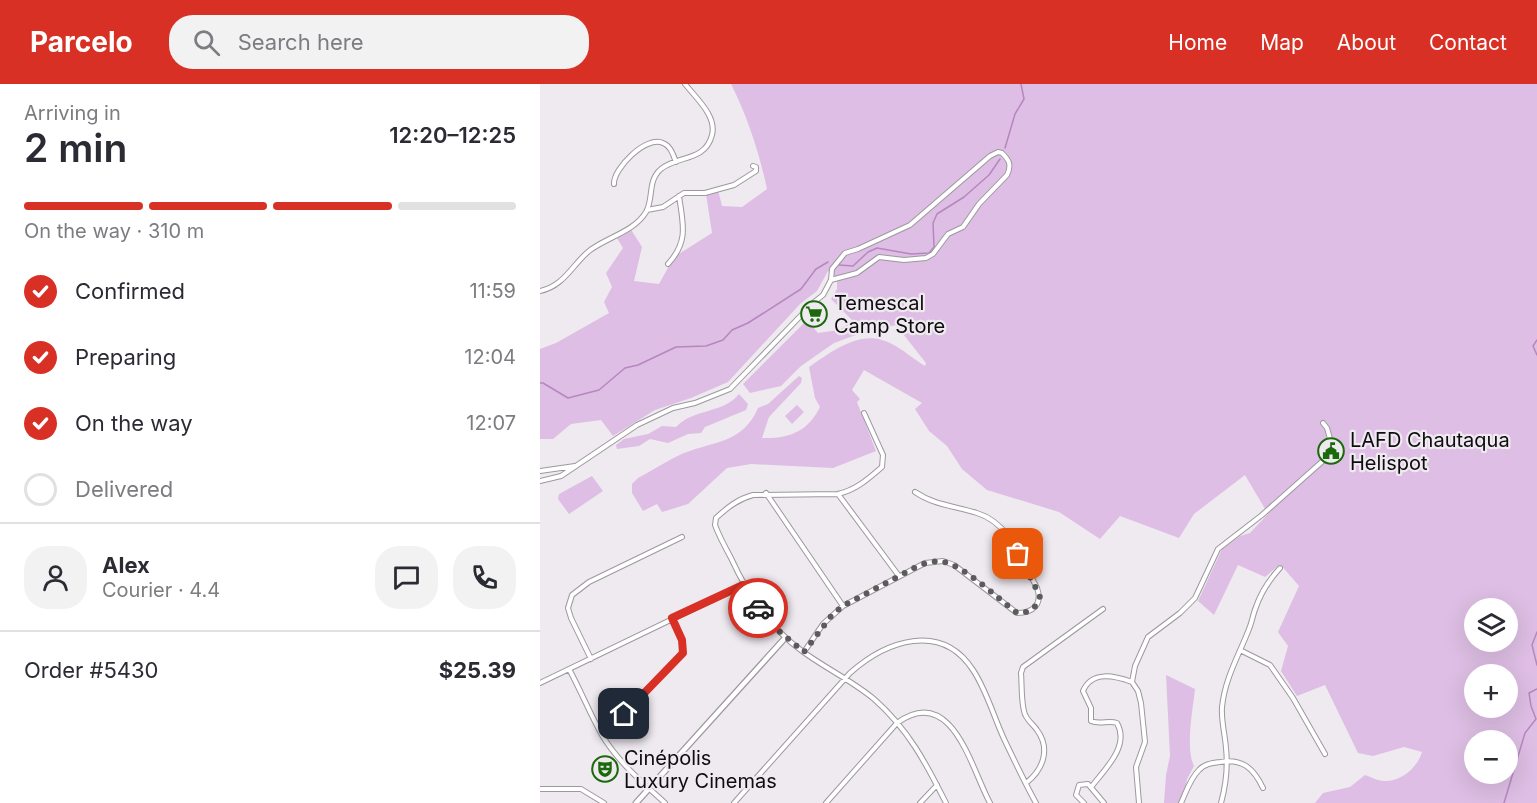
<!DOCTYPE html>
<meta charset="utf-8">
<style>
body{margin:0;font-family:Inter,sans-serif;background:#f2f2f3;color:#2b2b33;height:100vh;display:flex;flex-direction:column;font-size:22px;white-space:nowrap}
*{box-sizing:border-box;margin:0}
p{font-size:20px;color:#7c7c81}
.icon{flex:none;width:33px;height:33px;fill:none;stroke:currentColor;stroke-width:2;stroke-linecap:round;stroke-linejoin:round}
.map{position:relative;flex:1;overflow:hidden}
.panel{display:flex;flex-direction:column;background:#fff;width:540px}
.panel>*{flex:none}
.buttons{position:absolute;left:924px;top:514px;display:grid;gap:12px}
.buttons a{display:grid;place-items:center;width:54px;height:54px;border-radius:50%;background:#fff;box-shadow:0 6px 24px #0002;font-size:30px}
.pin{position:absolute;display:grid;place-items:center;width:51px;height:51px;color:#fff;margin:-26px;border-radius:12px;box-shadow:0 3px 9px #0006}
.courier{position:absolute;display:grid;place-items:center;width:60px;height:60px;margin:-30px;border:4px solid #d93025;border-radius:50%;background:#fff;color:#222;box-shadow:0 2px 8px #0007}
.summary em{font-style:normal;font-weight:600}
.summary div{display:flex;flex-direction:column-reverse}
.summary{display:flex;align-items:center;justify-content:space-between;height:102px;padding:0 24px}
h1{font-size:39px;font-weight:600;line-height:45px}
.bar{display:grid;grid-template-columns:repeat(4,1fr);gap:9px 6px;align-content:center;height:72px;padding:0 24px}
.bar i{height:8px;border-radius:4px;background:#e1e1e2}
.bar .selected{background:#d93025}
.bar p{grid-column:span 4}
.line{display:flex;align-items:center;gap:15px;padding:0 24px;border-top:2px solid #e1e1e2}
.line div{flex:1}
.round{display:grid;place-items:center;flex:none;width:63px;height:63px;border-radius:24px;background:#f2f2f3}
ol{padding:0 24px;list-style:none}
li{display:flex;align-items:center;gap:18px;height:66px}
li p{margin-inline-start:auto}
li .icon{padding:6px;border-radius:50%;background:#d93025;color:#fff;stroke-width:4}
li:last-child{color:#7c7c81}
li i{width:33px;height:33px;border:3px solid #e1e1e2;border-radius:50%}
header{display:flex;align-items:center;gap:36px;box-sizing:border-box;height:84px;padding:0 30px;background:#d93025;color:#fff}
header strong{font-size:28px}
nav{display:flex;gap:33px;margin-inline-start:auto;font-size:21px}
.search{width:420px;height:54px;background:#f2f2f3;display:flex;align-items:center;gap:15px;box-sizing:border-box;padding:0 21px;border-radius:24px;color:#7c7c81;font-size:22px}
main{display:flex;flex:1;min-height:0}
.map>svg:first-child{display:block}
</style>
<header>
<strong>Parcelo</strong>
<div class="search"><svg class="icon" aria-label="search" viewBox="0 0 24 24"><circle cx="10" cy="10" r="6"/><path d="M15 15l6 6"/></svg>Search here</div>
<nav><a>Home</a><a>Map</a><a>About</a><a>Contact</a></nav>
</header>
<main>
<section class="panel">
<div class="summary"><div><h1>2 min</h1><p>Arriving in</p></div><em>12:20–12:25</em></div>
<div class="bar"><i class="selected"></i><i class="selected"></i><i class="selected"></i><i></i><p>On the way · 310 m</p></div>
<ol>
<li><svg class="icon" aria-label="check" viewBox="0 0 24 24"><path d="M5 12l5 5 9-10"/></svg>Confirmed<p>11:59</p></li>
<li><svg class="icon" aria-label="check" viewBox="0 0 24 24"><path d="M5 12l5 5 9-10"/></svg>Preparing<p>12:04</p></li>
<li><svg class="icon" aria-label="check" viewBox="0 0 24 24"><path d="M5 12l5 5 9-10"/></svg>On the way<p>12:07</p></li>
<li><i></i>Delivered</li>
</ol>
<div class="line" style="height:108px"><a class="round"><svg class="icon" aria-label="person" viewBox="0 0 24 24"><circle cx="12" cy="8" r="4"/><path d="M4 21q1-7 8-7t8 7"/></svg></a><div><b>Alex</b><p>Courier · 4.4</p></div><a class="round"><svg class="icon" aria-label="chat" viewBox="0 0 24 24"><path d="M4 5h16v11H9l-5 4z"/></svg></a><a class="round"><svg class="icon" aria-label="phone" viewBox="0 0 24 24"><path d="M5 4h4l2 5-3 2q2 4 5 5l2-3 5 2v4C11 20 4 13 5 4z"/></svg></a></div>
<div class="line" style="height:78px"><div>Order #5430</div><b>$25.39</b></div>
</section>
<div class="map">
<svg width="997" height="719" viewBox="0 0 997 719">
<rect width="100%" height="100%" fill="#efeaf0"/>
<path fill="#debee4" fill-rule="evenodd" d="M191,0H997V719H775L783,709L810,703L825,691C831,693 838,697 844,697C861,698 878,683 882,668L864,663L833,672L818,669L785,601L757,612L741,587L748,562L738,548L759,502L740,480L725,493L698,481L674,531L658,517L682,465L700,452L710,449L728,430L705,391L654,430L639,454L580,432L560,455L519,428L447,406L422,385L407,362L389,347L375,325L382,319L324,286L312,306L320,315L317,318L336,367L293,384L211,380L187,384L148,420L122,428L117,420L103,427L92,409V400L98,394C113,386 128,376 144,369C175,357 203,359 218,324L228,320L259,292L262,294L261,299L229,333L222,354C248,355 268,348 280,323L275,314L269,283C292,267 322,244 350,259C363,265 373,275 385,282L386,279L356,241L327,247L294,259L261,282L241,302L210,309L203,300L267,236L278,249L299,246L313,237L291,215L297,205V193L288,187L277,207L260,220L188,298L151,314L115,326L73,352L61,336L31,340L13,355H0V265L16,259L69,229L64,218L72,203L66,189L83,164L75,151L90,144L102,163L94,197L119,200L134,173L172,149L166,110L178,106L182,122L202,123L227,105C219,68 208,34 191,0ZM934,525H968V558H934ZM934,591H968V624H934ZM934,657H968V690H934Z
M199,310L208,320L206,326L165,343L161,349L148,350L128,359L110,355L99,362L77,365L76,361L84,355L108,350L122,342L136,343C154,324 183,330 199,310Z
M257,321L264,328L252,340L245,332Z
M52,392L63,407L29,430L18,415L19,410Z
M626,591L655,605C653,625 645,664 654,682L647,695L644,719H624L626,691L630,672Z"/>
<g fill="none" stroke-linecap="round" stroke-linejoin="round">
<path stroke="#b687bf" stroke-width="1.5" d="M465,64L475,30L484,15L481,0
M299,181L313,182L328,168L337,164L371,170L389,169L394,163L393,139L397,130L424,113L449,91L460,75
M997,256L993,262L997,271
M0,299H3L28,314L59,306L85,284L98,281L136,263L166,262L183,256L192,246L208,239L261,205L276,185L288,178
M997,548L992,561L997,581
M964,719L985,649L996,635L991,622L989,609L997,605"/>
<g stroke="#9c989d" stroke-width="6">
<path id="minor" d="M458,68L462,69C469,76 472,81 467,91L439,120L423,143L408,150L393,170L386,174L364,176L339,173L317,189L291,196L292,185L305,169L318,165L370,141L450,72Z
M74,100C73,85 106,51 123,59C131,62 133,71 136,78
M107,126L123,123L144,109H165L194,101L216,87V83L213,82
M128,180C149,157 143,140 139,112
M0,207C24,202 32,181 49,167C67,153 94,148 106,128C114,114 107,97 121,85C138,71 165,78 172,51C177,32 156,14 145,0
M324,329L343,371L342,383C328,395 316,406 298,410L213,411C198,415 188,423 176,434L175,441C179,452 185,463 191,474C208,511 228,542 262,567C285,584 311,596 334,615C368,645 386,679 406,719
M0,387L35,382
M0,397L21,392L97,341L133,324L155,319L190,305L273,219L283,211L291,196
M226,409L303,522
M298,410L359,492
M700,566L730,581L753,614L785,670
M264,568L283,540L303,522L385,479L403,477L414,481L477,529C493,529 503,520 497,504C482,476 470,439 437,429C415,422 394,421 375,408
M51,575L31,534L28,524L32,511L49,498L142,453
M29,585C41,607 50,630 62,651C78,678 102,698 125,719
M0,599L203,501
M62,651L143,569L142,556L132,534
M486,699C503,686 511,665 497,646C493,640 485,635 484,627C481,615 482,601 481,589L483,583L563,525
M552,702C565,685 590,662 577,639C568,636 560,641 551,637V624L543,607C552,586 575,592 592,598
M0,705H41L64,719
M194,719L310,589C346,557 401,537 433,586C447,607 454,634 465,657C475,678 485,699 496,719
M286,719L357,639C412,599 431,684 450,719
M380,719L397,701
M544,719L536,711L539,701L548,700L564,719
M599,719L596,683L605,658L601,619L598,607L592,598L595,582L608,553L640,529L655,514L678,465L722,431L785,375L792,362L787,344L783,339
M641,719C646,708 650,695 659,686C664,680 672,679 680,678C703,674 714,685 723,704
M681,719C686,701 688,683 686,664C685,650 681,637 682,623C685,594 699,571 709,545C712,538 713,530 716,523C721,508 730,495 740,484"/>
</g>
<g stroke="#9c989d" stroke-width="7">
<path id="tertiary" d="M96,719L245,554"/>
</g>
<use href="#minor" stroke="#fff" stroke-width="4"/>
<use href="#tertiary" stroke="#fff" stroke-width="4.5"/>
</g>
<g fill="none" stroke-linecap="round" stroke-linejoin="round">
<path stroke="#5d5a5d" stroke-width="6" stroke-dasharray="0 10.8" d="M218,524L233,542L264,568L292,531L303,522L376,483C385,479 395,476 404,478C423,481 460,516 477,529C490,529 496,525 500,512L478,470"/>
<path stroke="#d93025" stroke-width="8" d="M84,630L143,569L142,556L132,534L203,501L218,524"/>
</g>
<defs>
<g id="supermarket-ring" transform="scale(1.35)"><circle r="9.5" fill="#efeaf0" stroke="#1a6a0c" stroke-width="1.5"/><path d="M-6-5.5h2.5l.6 2H6L4.5 2H-2.5L-4.4-4H-6ZM-1.5 3.2a1.3 1.3 0 1 0 .1 0ZM3 3.2a1.3 1.3 0 1 0 .1 0Z" fill="#1a6a0c"/></g>
<g id="civic-ring" transform="scale(1.35)"><circle r="9.5" fill="#efeaf0" stroke="#1a6a0c" stroke-width="1.5"/><path d="M-.6-6.5H3V-4.5H.6V-3L4-1V1h2V6H-6V1h2V-1L-.6-3ZM-1.2 2.5V6h2.4V2.5Z" fill="#1a6a0c"/></g>
<g id="theatre-ring" transform="scale(1.35)"><circle r="9.5" fill="#efeaf0" stroke="#1a6a0c" stroke-width="1.5"/><path d="M-5-5.5Q0-4 5-5.5V0Q5 5 0 6Q-5 5-5 0ZM-3.3-2.5H-1v1.5H-3.3ZM1-2.5H3.3v1.5H1ZM-2.8 1Q0 5.5 2.8 1Z" fill="#1a6a0c"/></g>
</defs>
<g fill-rule="evenodd">
<use href="#supermarket-ring" x="274" y="230"/>
<use href="#civic-ring" x="791" y="367"/>
<use href="#theatre-ring" x="65" y="685"/>
</g>
<g text-anchor="middle" stroke-width="4.5" stroke-linejoin="round" paint-order="stroke">
<g font-size="20" fill="#0e0c0e" stroke="#efeaf0" text-anchor="start">
<text x="294" y="226">Temescal<tspan x="294" dy="23">Camp Store</tspan></text>
<text x="810" y="363">LAFD Chautaqua<tspan x="810" dy="23">Helispot</tspan></text>
<text x="84" y="681">Cinépolis<tspan x="84" dy="23">Luxury Cinemas</tspan></text>
</g>
</g>
</svg>
<div class="buttons">
<a><svg class="icon" aria-label="layers" viewBox="0 0 24 24"><path d="M12 4l9 5-9 5-9-5zM3 14l9 5 9-5"/></svg></a>
<a>+</a>
<a>−</a>
</div>
<div class="pin" style="left:478px;top:470px;background:#ea580c"><svg class="icon" aria-label="bag" viewBox="0 0 24 24"><path d="M5 8h14l-1 12H6zM9 8a3 3 0 0 1 6 0"/></svg></div>
<div class="pin" style="left:84px;top:630px;background:#1f2937"><svg class="icon" aria-label="home" viewBox="0 0 24 24"><path d="M3 11l9-7 9 7M6 9v11h12V9"/></svg></div>
<div class="courier" style="left:218px;top:524px"><svg class="icon" aria-label="car" viewBox="0 0 24 24"><path d="M5 17H2v-5l4-1 3-4h7l3 4 3 1v5h-3M9 17h6M6 11h13"/><circle cx="7" cy="17" r="2"/><circle cx="17" cy="17" r="2"/></svg></div>
</div>
</main>
